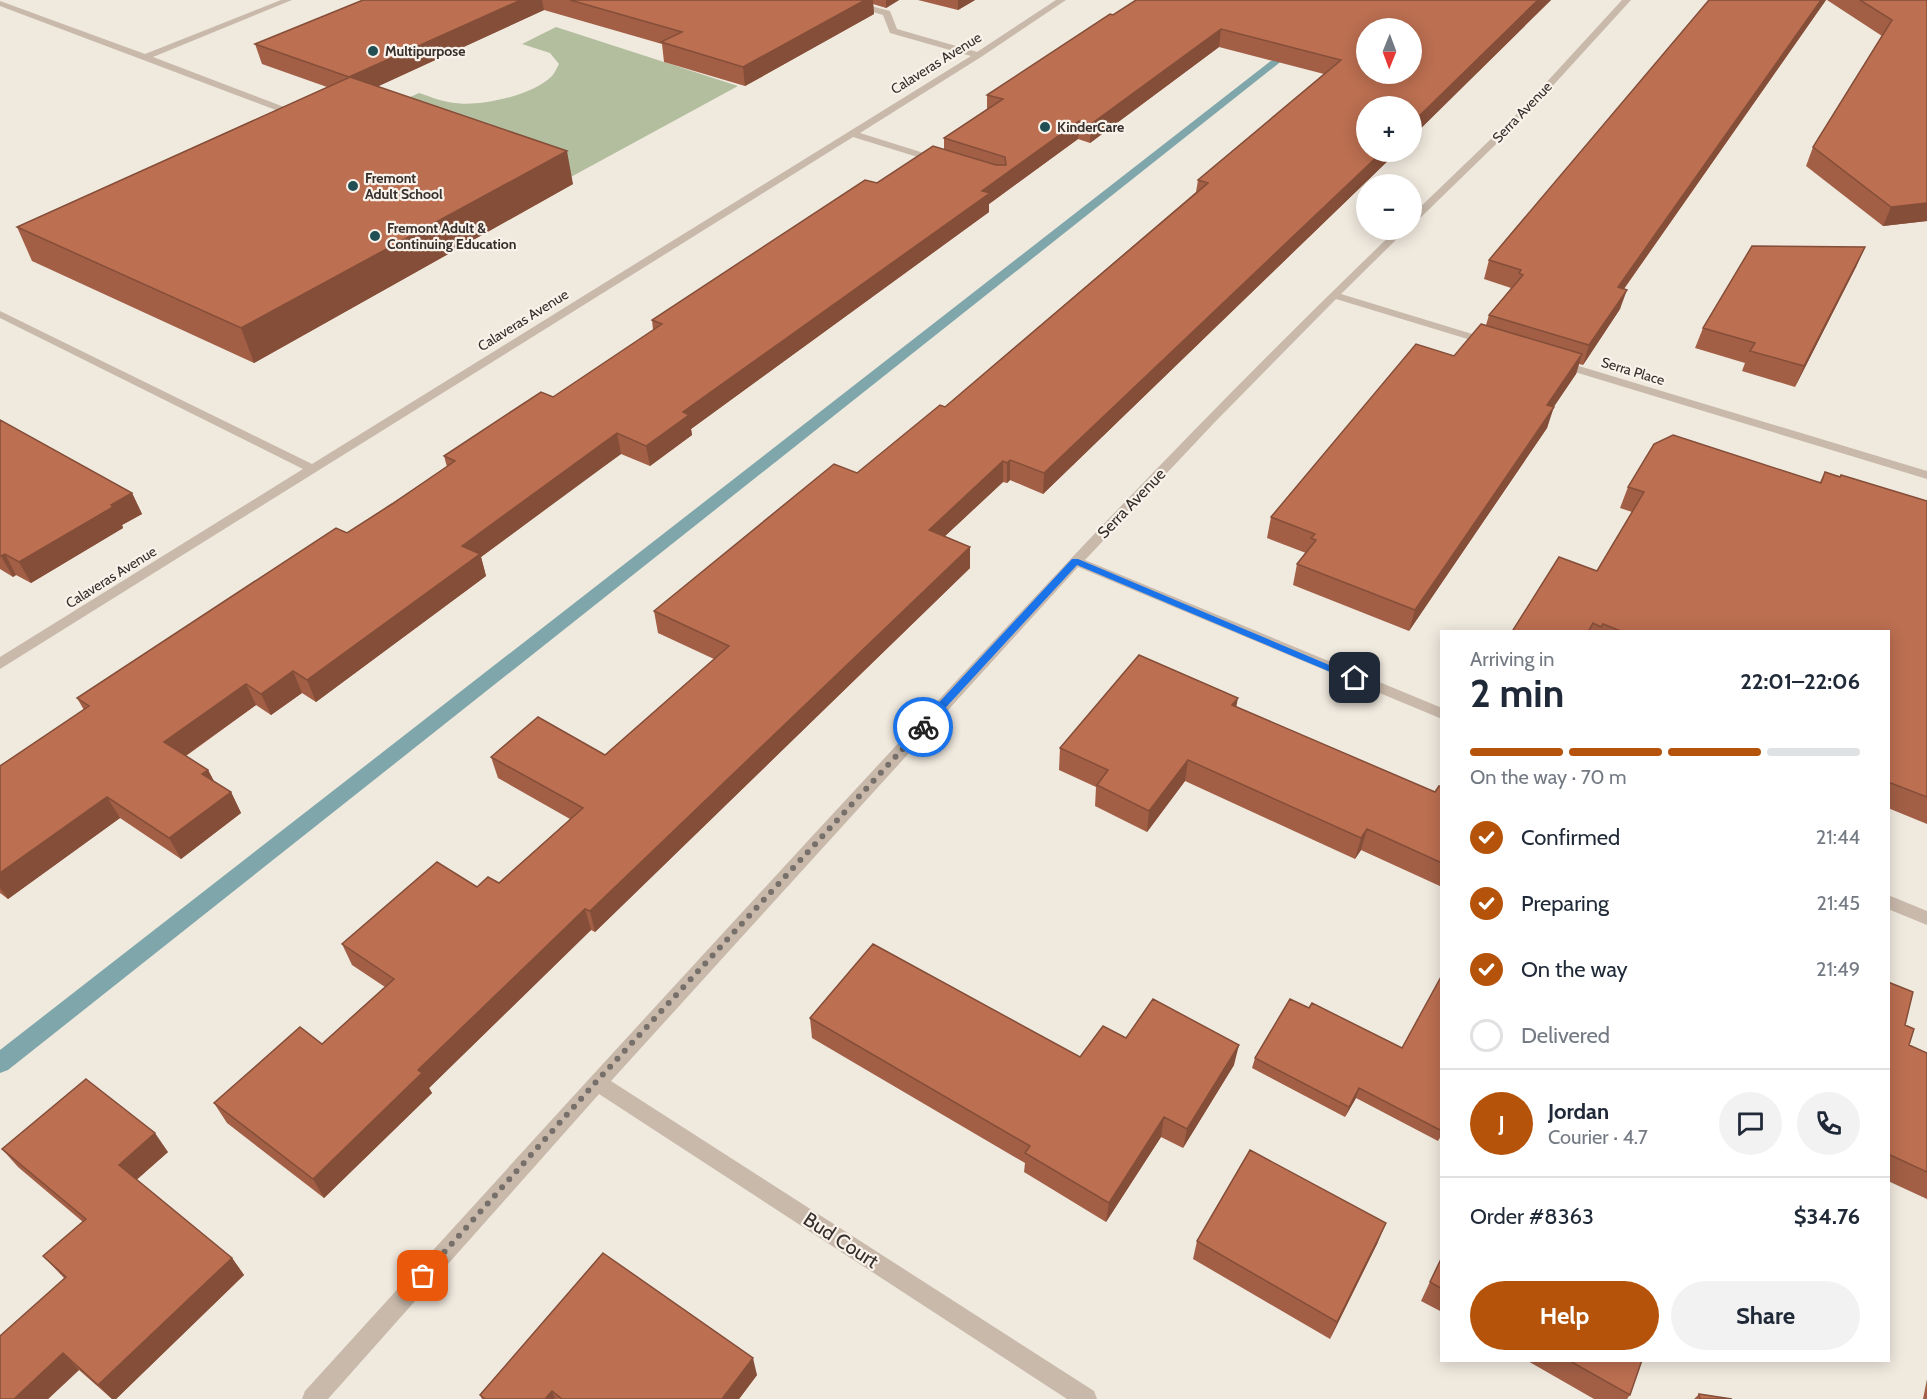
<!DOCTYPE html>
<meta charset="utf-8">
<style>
body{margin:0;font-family:Cabin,sans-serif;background:#f2f2f3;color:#1f2937;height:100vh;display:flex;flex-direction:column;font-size:22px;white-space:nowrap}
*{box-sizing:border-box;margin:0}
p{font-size:20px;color:#747a83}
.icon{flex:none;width:33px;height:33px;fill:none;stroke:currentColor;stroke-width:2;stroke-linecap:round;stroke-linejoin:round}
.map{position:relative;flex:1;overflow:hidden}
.panel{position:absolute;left:1440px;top:630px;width:450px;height:732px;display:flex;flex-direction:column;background:#fff;border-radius:0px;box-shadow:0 3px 15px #0003}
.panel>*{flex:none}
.needle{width:39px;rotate:181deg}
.tools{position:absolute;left:1356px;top:18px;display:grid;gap:12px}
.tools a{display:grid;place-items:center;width:66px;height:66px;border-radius:50%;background:#fff;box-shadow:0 3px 15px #0003;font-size:30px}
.pin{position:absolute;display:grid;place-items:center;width:51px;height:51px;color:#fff;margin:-26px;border-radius:12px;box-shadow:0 3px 9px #0006}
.courier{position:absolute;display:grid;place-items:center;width:60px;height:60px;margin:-30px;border:4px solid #1a73e8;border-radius:50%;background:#fff;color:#222;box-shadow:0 2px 8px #0007}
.head em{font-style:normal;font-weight:700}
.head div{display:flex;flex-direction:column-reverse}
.head{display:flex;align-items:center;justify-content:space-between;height:102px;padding:0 30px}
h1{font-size:39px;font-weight:700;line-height:45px}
.bar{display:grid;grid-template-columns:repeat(4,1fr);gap:9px 6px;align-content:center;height:72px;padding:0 30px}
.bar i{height:8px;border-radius:4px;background:#e0e1e3}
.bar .current{background:#b45309}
.bar p{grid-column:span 4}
.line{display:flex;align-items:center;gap:15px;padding:0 30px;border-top:2px solid #e0e1e3}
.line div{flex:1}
.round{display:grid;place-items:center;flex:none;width:63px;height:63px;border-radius:32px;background:#f2f2f3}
ol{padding:0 30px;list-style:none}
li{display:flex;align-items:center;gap:18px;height:66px}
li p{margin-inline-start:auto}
li .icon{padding:6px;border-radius:50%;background:#b45309;color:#fff;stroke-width:4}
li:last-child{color:#747a83}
li i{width:33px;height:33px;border:3px solid #e0e1e3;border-radius:50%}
.cta{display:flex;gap:12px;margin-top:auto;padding:12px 30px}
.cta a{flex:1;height:69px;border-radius:36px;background:#b45309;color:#fff;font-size:24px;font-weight:700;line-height:69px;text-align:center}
.cta a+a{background:#f2f2f3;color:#1f2937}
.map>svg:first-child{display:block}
</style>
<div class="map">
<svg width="1927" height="1399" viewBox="0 0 1927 1399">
<rect width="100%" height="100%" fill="#f0e9de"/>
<path fill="#b3be9f" d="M556,27L738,86L569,178L379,111L419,93C431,97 443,102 455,103C480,107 534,95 552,76C555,73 557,67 559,64L550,53L522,44Z"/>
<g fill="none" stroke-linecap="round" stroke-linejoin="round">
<path fill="#7fa7ab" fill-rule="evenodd" d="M1294,43L1298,44V48L8,1070L0,1073V1050Z"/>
<path fill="#c8b9ab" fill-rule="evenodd" d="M281,0H292L153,57L292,110V114L289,115L0,6V1L145,54Z
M835,0H848L890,11L897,29L977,52L1056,0H1066L981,57L860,133L943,159V163H937L853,137L0,669V657L303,469L0,318V311L312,464L971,56L890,33L883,15Z
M1622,0H1631L1527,114L1416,222L1412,223V215L1521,110Z
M1396,230H1406L1341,294L1492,340V344H1484L1336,299L1214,423L1085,560L1442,708V719L1078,567L611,1081L1094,1391L1097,1399H1067L599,1094L328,1399H302L305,1391C492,1185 678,981 867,777C1040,590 1213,405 1396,230Z
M1559,360L1927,471V479L1555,366L1553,364Z
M1888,895L1927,911V925L1888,909Z"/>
</g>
<path fill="#a25f46" d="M363,0H899L886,8L873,4L874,14L745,86L664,62L662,44L544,10L378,86L573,184L254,363L32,261L17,227L327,87L262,64L255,44Z
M918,0H975L958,10Z
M1551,0L1412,137V106L1366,152H1397L1043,494L1010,480L1007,483L1003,482L945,536L970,547V568L595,932L591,930L429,1088L432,1093L324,1198L227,1123L214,1103L322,1044L385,987L352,965L342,944L477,887L499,883L570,819L498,778L491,757L605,755L714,659L658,633L654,611L857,473L945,407L1196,192L1198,180L1324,74L1219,47L1090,143L1078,139L989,204V212L691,429L692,435L650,466L621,454L588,477L481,557L486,576L316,702L302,693L271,715L256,705L186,756L208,770L214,781L231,792L241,813L181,859L120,818L8,899L0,893V766L84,710L77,698L347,533L447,467L444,456L553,397L653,330L652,320L877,183L944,149V138L987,110V95L1113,15Z
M1826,0L1624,289L1620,309L1583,365L1579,364L1576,374L1553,407L1547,428L1409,631L1293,585L1297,564L1306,553L1267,538L1271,517L1454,356L1486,325L1489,315L1511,288L1484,279L1489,260Z
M1827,0H1927V221L1883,226L1806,166L1813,147L1882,36Z
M1865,247L1856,267L1795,387L1742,371L1745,363L1695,348L1703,328Z
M0,420L132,493L142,514L122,525L123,528L31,583L16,575L13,577L0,569Z
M1825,472L1927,501V824L1888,808V632H1512L1513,630L1597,571L1632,512L1620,508L1628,487L1820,482Z
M1237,707L1435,792L1442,787V887L1361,850L1355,859L1185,781L1147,832L1095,806L1096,787L1059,770L1060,748Z
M1442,975V1134L1438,1141L1356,1098L1345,1117L1252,1068L1255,1058L1309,1008L1402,1048Z
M1888,982L1905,1025L1909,1045L1927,1053V1199L1888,1181Z
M810,1018L1080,1057L1126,1038L1234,1065L1183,1148L1161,1137L1106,1222L1024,1172L1025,1163L812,1038Z
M2,1149L168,1152L136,1180L232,1258L244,1275L116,1399H112L79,1370L48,1399H0L64,1278L43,1256L83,1222L18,1167Z
M1197,1241L1378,1242L1330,1339L1193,1259Z
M1442,1256V1312L1421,1301Z
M1526,1360H1642L1630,1395L1627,1399H1594Z
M757,1375L739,1399H482L480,1395Z
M1927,1379V1399H1923Z
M1699,1394L1732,1399H1694Z"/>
<path fill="#844e39" d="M521,0H542L544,10L355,97L349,77Z
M865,0H873L874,14L745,86L743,67Z
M886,0H899L886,8Z
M958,0H975L958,10Z
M1538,0H1551L1412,137V123Z
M1821,0H1826L1611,307L1618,287Z
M1221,29L1219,47L1090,143L1091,124Z
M1079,121L1078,139L989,204V212L691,429L692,435L650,466L646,446L683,412L982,191Z
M567,151L573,184L254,363L241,328Z
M1382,152H1397L1043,494L1044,473Z
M1927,203V221L1883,226L1891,207Z
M1865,247L1856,267L1795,387L1804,366Z
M1627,290L1620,309L1583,365L1589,345Z
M1582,354L1576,374L1541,426L1547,405Z
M1554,407L1547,428L1409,631L1415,610Z
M617,433L621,454L481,557L486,576L316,702L307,680L462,546Z
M1010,460V480L1007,483V463Z
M1003,461V482L929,551V530Z
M132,493L142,514L122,525L123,528L31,583L19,562Z
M970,547V568L595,932L590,911Z
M5,554L16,575L13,577L1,556Z
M293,671L302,693L271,715L261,694Z
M246,684L256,705L175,763L164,742Z
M1238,698L1234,719L1232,705Z
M1188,760L1185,781L1147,832L1149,811Z
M208,770L219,791L202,774Z
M231,792L241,813L181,859L169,838Z
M107,797L120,818L8,899L0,888V873Z
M1367,829L1361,850L1355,859L1361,838Z
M585,909L591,930L429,1088L432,1093L324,1198L313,1179L418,1070Z
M1239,1045L1234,1065L1183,1148L1187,1129Z
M1359,1088L1356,1098L1345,1117L1349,1107Z
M1164,1117L1161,1137L1106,1222L1109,1203Z
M155,1133L168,1152L133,1183L119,1165Z
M1386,1223L1378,1242L1330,1339L1337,1322Z
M232,1258L244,1275L116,1399H112L98,1385Z
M63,1353L79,1370L48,1399H14Z
M753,1358L757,1375L739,1399H722Z
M552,1391L555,1399H545Z"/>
<path fill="#bc6f51" stroke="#844e39" stroke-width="1.5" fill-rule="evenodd" d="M363,0H521L349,77L255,44Z
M570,0H865L743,67L661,42L682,32Z
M1136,0H1538L1412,123V106H1366V152H1382L1044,473L1010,460L1007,463L1003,461L929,530L970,547L590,911L585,909L418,1070L422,1073L313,1179L214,1103L300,1027L322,1044L394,979L342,944L437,862L477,887L488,877L499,883L583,808L491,757L538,717L605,755L729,646L654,611L834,464L857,473L940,405L945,407L1208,183L1198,180L1341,60L1221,29L1091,124L1079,121L982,191L990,193L683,412L689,415L646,446L617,433L584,457L462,546L480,554L307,680L293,671L261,694L246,684L164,742L208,770L202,774L231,792L169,838L107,797L0,873V766L89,706L77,698L336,528L347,533L392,504L455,461L444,456L541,392L553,397L662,324L652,320L865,180L877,183L933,146L996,165H1006L1005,157L944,138L1003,99L987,95L1110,14L1113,15ZM1366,28H1412V74H1366Z
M1709,0H1821L1618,287L1627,290L1589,345L1489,315L1523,275L1519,273L1521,270L1489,260Z
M1860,0H1927V203L1891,207L1813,147L1892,20Z
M350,77L567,151L241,328L17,227Z
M1752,246L1865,247L1804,366L1750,351L1755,343L1703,328Z
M1481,324L1582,354L1547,405L1554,407L1415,610L1297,564L1316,540L1311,538L1315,534L1271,517L1416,344L1454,356Z
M0,420L132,493L111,505L113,507L19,562L5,554L1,556H0Z
M1673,435L1821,483L1825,472L1840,477L1841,475L1927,501V797L1888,782V632H1623L1603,624L1601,627L1593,623L1588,632H1516L1513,630L1559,557L1597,571L1644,492L1628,487L1654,444Z
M1139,655L1238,698L1232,705L1435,792L1439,786L1442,787V863L1367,829L1361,838L1188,760L1149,811L1097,785L1108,770L1060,748Z
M873,944L1080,1057L1103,1026L1126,1038L1153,999L1239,1045L1187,1129L1164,1117L1109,1203L1025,1153L1030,1146L810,1018Z
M1442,975V1131L1359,1088L1349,1107L1255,1058L1290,999L1309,1008L1312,1003L1402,1048Z
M1888,982L1913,992L1905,1025L1914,1029L1909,1045L1927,1053V1172L1888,1154Z
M86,1079L155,1133L119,1165L232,1258L98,1385L63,1353L14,1399H0V1336L66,1277L43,1256L86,1219L2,1149Z
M1250,1150L1386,1223L1337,1322L1197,1241Z
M603,1253L753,1358L722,1399H562L552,1391L545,1399H485L480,1395Z
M1442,1257V1289L1430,1282Z
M1568,1360H1642L1630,1395Z
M1699,1394L1732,1399H1700Z"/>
<path fill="#1a73e8" d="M1072,559H1078L1360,678L1355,682L1352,681L1077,565L926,729H919V724Z"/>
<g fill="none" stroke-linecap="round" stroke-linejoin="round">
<path stroke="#776f69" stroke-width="6" stroke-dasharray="0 10.8" d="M423,1276L596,1082L923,727"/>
</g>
<g fill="#224f54" stroke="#f8f2ea" stroke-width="2">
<circle cx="373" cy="51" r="6"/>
<circle cx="1045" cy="127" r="6"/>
<circle cx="353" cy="186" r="6"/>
<circle cx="375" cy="236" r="6"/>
</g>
<g text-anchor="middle" stroke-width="4.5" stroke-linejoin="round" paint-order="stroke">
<g font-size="14" font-weight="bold" fill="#362e2a" stroke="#f8f2ea" text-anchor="start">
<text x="385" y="56">Multipurpose</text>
<text x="1057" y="132">KinderCare</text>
<text x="365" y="183">Fremont<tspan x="365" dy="16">Adult School</tspan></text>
<text x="387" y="233">Fremont Adult &amp;<tspan x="387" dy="16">Continuing Education</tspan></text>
</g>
<g font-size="14" fill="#362e2a" stroke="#f8f2ea">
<text transform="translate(936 63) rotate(-32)" y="5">Calaveras Avenue</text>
<text transform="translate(1522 112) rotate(-46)" y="5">Serra Avenue</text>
<text transform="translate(523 320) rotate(-32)" y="5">Calaveras Avenue</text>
<text transform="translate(1633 371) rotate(17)" y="5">Serra Place</text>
<text transform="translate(111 577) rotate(-32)" y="5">Calaveras Avenue</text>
</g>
<g font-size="16" fill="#362e2a" stroke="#f8f2ea">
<text transform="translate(1131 503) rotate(-46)" y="6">Serra Avenue</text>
</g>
<g font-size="20" fill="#362e2a" stroke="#f8f2ea">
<text transform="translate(841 1240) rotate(33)" y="7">Bud Court</text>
</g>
</g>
</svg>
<div class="tools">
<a><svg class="needle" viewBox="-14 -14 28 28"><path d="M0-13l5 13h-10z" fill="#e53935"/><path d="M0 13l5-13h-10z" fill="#747a83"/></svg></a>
<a>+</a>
<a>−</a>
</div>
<div class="pin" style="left:423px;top:1276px;background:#ea580c"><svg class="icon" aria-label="bag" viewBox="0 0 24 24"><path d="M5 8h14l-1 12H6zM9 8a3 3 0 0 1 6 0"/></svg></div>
<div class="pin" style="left:1355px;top:678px;background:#1f2937"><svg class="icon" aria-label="home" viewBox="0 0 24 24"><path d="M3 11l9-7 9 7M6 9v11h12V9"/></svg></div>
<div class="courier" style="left:923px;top:727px"><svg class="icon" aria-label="bike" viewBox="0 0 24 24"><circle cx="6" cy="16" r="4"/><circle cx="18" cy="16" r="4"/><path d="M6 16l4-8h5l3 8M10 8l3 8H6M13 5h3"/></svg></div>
<section class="panel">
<div class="head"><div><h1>2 min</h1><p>Arriving in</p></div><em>22:01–22:06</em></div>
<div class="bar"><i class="current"></i><i class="current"></i><i class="current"></i><i></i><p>On the way · 70 m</p></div>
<ol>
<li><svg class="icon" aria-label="check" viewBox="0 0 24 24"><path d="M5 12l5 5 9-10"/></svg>Confirmed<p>21:44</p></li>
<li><svg class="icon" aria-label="check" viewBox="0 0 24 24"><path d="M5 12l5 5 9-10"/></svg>Preparing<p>21:45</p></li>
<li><svg class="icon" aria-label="check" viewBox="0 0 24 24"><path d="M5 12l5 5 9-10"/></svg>On the way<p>21:49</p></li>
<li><i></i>Delivered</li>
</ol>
<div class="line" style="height:108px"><b class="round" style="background:#b45309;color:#fff">J</b><div><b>Jordan</b><p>Courier · 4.7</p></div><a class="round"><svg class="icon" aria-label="chat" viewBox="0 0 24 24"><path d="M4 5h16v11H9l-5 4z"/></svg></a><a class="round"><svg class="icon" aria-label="phone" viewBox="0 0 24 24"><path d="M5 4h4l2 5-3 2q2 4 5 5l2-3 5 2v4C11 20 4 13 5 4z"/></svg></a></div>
<div class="line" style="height:78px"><div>Order #8363</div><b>$34.76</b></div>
<div class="cta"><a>Help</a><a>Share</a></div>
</section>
</div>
